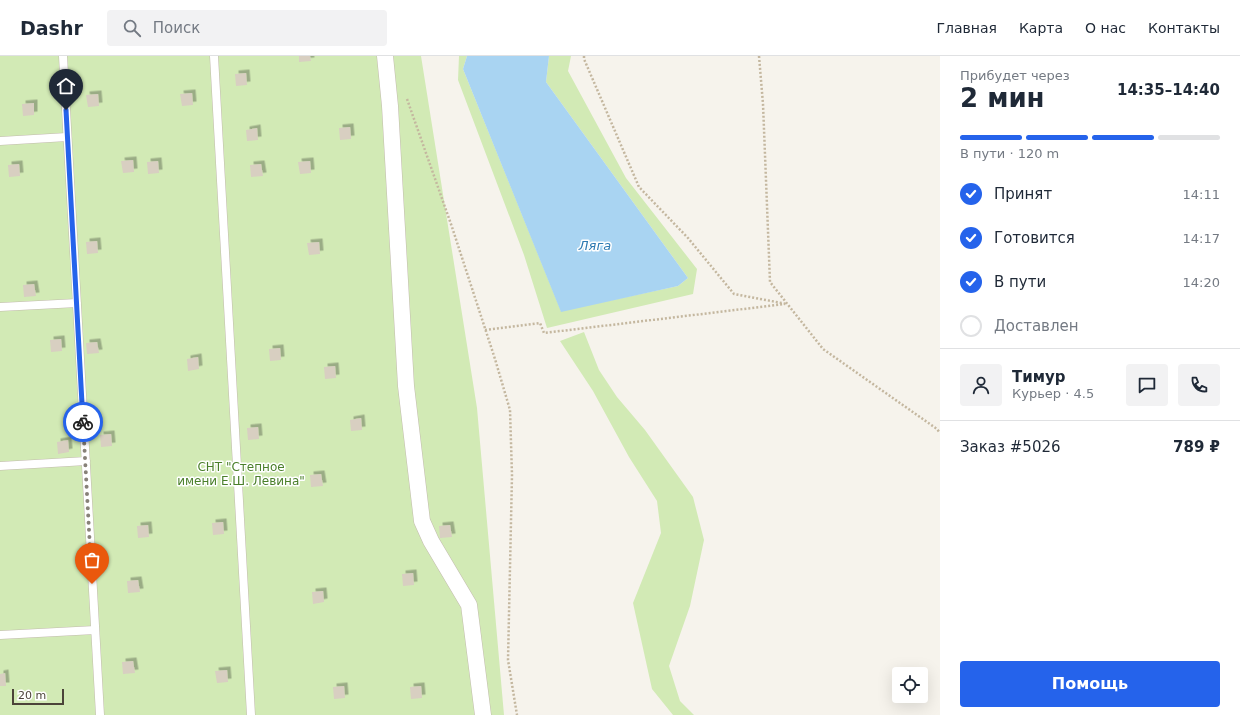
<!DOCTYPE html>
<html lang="ru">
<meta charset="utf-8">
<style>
body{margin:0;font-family:"DejaVu Sans",sans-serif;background:#f2f2f3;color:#1f2937;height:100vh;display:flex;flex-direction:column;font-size:15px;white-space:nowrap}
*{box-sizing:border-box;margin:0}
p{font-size:13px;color:#747a83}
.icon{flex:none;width:22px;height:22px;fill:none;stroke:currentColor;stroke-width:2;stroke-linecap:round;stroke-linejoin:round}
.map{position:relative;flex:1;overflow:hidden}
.panel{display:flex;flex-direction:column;background:#fff;width:300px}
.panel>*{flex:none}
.fabs{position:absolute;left:892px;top:611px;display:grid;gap:8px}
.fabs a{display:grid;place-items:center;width:36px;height:36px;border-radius:4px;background:#fff;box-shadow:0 4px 16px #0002;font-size:20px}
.scale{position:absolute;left:12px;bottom:10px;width:52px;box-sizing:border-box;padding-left:4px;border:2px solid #4b4439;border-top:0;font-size:11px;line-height:14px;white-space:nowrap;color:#4b4439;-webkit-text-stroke:3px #fff;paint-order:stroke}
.pin{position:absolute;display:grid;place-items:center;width:34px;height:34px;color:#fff;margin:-41px -17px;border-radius:50% 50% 50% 0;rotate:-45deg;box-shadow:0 0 4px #0007}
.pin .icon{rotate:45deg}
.courier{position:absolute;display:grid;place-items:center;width:40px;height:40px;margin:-20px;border:3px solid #2563eb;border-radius:50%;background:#fff;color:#222;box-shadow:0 1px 5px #0007}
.head em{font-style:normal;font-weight:600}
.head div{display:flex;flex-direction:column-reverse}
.head{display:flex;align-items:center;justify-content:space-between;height:68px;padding:0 20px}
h1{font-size:26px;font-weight:600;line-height:30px}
.bar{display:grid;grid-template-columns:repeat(4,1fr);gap:6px 4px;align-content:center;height:48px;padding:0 20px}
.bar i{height:5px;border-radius:3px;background:#e0e1e3}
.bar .current{background:#2563eb}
.bar p{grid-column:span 4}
.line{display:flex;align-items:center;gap:10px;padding:0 20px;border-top:1px solid #e0e1e3}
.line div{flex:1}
.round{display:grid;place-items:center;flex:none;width:42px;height:42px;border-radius:4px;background:#f2f2f3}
ol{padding:0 20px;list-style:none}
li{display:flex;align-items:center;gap:12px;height:44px}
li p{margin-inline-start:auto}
li .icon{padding:4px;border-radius:50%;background:#2563eb;color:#fff;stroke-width:4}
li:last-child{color:#747a83}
li i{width:22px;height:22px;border:2px solid #e0e1e3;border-radius:50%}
.button{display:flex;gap:8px;margin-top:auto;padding:8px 20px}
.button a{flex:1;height:46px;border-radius:4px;background:#2563eb;color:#fff;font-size:16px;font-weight:600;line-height:46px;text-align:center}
header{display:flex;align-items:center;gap:24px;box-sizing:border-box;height:56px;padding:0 20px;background:#fff;border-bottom:1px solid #e0e1e3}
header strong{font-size:19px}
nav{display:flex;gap:22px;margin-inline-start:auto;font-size:14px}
.search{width:280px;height:36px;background:#f2f2f3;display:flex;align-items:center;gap:10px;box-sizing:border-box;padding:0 14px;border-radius:4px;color:#747a83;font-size:15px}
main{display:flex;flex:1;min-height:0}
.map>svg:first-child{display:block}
</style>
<header>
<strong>Dashr</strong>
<div class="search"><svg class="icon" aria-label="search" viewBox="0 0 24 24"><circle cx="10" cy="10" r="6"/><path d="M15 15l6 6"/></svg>Поиск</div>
<nav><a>Главная</a><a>Карта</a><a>О нас</a><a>Контакты</a></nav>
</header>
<main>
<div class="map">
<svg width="940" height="659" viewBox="0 0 940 659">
<defs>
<filter id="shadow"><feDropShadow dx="3.5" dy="-3.5" stdDeviation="0" flood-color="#0004"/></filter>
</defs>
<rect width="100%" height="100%" fill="#f6f3ec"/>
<path fill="#d2eab5" d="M0,0H421L477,352L504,659H0Z
M459,0H467L463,13L561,255L678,230L688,222L546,26L549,0H571L568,15L626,122L697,213L693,238L547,272L524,199L458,24Z
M584,276L599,314L617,341L645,374L693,441L704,484L690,550L669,610L680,645L694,659H673L652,633L633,547L661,477L657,445L629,401L593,335L560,285Z"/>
<path fill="#a9d4f2" d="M467,0H549L546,26L688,222L678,230L561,256L463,13Z"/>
<path fill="#d8cfc1" filter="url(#shadow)" d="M299,0H310L311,5L299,6Z
M246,17L247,29L236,30L235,18Z
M192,37L193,49L182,50L180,38Z
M98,38L99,50L88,51L86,39Z
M34,47V59L23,60L22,48Z
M350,71L351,83L340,84L339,72Z
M257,72L258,84L247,85L246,74Z
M133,104L134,116L123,117L121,105Z
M158,105L159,117L148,118L147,106Z
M310,105L311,117L300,118L298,106Z
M19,108L20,120L9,121L8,109Z
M261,108L263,120L251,121L250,109Z
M97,185L98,197L87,198L86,186Z
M319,186L320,198L309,199L307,187Z
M34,228L36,240L24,241L23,229Z
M61,283L62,295L51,296L50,284Z
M97,286L99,297L87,298L86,287Z
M280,292L281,304L270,305L269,293Z
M198,301L199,313L188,315L187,303Z
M335,310L336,322L325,323L324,311Z
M361,362L362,374L351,375L350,364Z
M258,371L259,383L248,384L247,372Z
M111,378L112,390L101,391L100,379Z
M68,384L69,396L58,398L57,386Z
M321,418L323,430L311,431L310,419Z
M223,466L224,478L213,479L212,467Z
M148,469L149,481L138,482L137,470Z
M450,469L452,481L440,482L439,470Z
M413,517L414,529L403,530L402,518Z
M138,524L140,536L128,537L127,525Z
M323,535L324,546L313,548L312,536Z
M133,605L135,617L123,618L122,606Z
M227,614L228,626L217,627L215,615Z
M5,617L6,630H0V618Z
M344,630L345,642L334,643L333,631Z
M421,630L422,642L411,643L410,631Z"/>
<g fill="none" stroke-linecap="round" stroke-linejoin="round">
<g stroke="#c2bbae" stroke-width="9">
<path id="lane" d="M63,0L100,659
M214,0L251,659
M0,85L67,81
M0,251L77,247
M0,410L86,405
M0,579L95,574"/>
</g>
<g stroke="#c2bbae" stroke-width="17">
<path id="street" d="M385,0L390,50L406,330L422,465L431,485L469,549L483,659"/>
</g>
<path stroke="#c4b79f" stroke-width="2.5" stroke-dasharray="2 2" stroke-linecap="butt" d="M584,0V3L639,131L688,182L734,238L787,248
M759,0L763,48L770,226L823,293L937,373L940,377
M407,43L452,171L495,303L510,354L512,419L508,604L517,659
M485,274L540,267L544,277L785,248"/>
<use href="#lane" stroke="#fff" stroke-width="8"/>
<use href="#street" stroke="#fff" stroke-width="16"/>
</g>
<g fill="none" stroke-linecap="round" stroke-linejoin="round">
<path stroke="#878178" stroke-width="4" stroke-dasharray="0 7.2" d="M83,366L92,528"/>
<path stroke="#2563eb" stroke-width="5" d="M66,54L83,366"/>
</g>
<g text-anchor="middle" stroke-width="3" stroke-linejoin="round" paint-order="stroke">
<g font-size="12" fill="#4a7f2a" stroke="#fff">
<text x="241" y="415">СНТ "Степное<tspan x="241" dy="14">имени Е.Ш. Левина"</tspan></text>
</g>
<g font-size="13" font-style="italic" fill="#2e7ab2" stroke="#fff">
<text x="595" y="194">Ляга</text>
</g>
</g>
</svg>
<div class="fabs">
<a><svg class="icon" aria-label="locate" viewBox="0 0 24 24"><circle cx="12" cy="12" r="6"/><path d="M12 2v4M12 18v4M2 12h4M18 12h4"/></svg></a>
</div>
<div class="scale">20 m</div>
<div class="pin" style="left:92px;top:528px;background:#ea580c"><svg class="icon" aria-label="bag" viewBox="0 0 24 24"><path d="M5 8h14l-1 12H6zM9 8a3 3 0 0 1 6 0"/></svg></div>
<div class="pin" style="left:66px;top:54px;background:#1f2937"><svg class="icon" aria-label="home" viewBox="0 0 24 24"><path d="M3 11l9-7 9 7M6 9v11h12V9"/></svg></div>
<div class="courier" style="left:83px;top:366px"><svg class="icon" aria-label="bike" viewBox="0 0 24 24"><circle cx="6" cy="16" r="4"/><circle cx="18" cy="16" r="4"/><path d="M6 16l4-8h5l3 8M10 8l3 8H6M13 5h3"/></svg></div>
</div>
<section class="panel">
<div class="head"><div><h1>2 мин</h1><p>Прибудет через</p></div><em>14:35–14:40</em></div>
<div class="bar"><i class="current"></i><i class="current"></i><i class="current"></i><i></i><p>В пути · 120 m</p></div>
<ol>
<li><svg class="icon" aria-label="check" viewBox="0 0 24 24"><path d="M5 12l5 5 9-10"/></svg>Принят<p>14:11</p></li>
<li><svg class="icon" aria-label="check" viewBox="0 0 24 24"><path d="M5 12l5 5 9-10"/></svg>Готовится<p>14:17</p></li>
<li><svg class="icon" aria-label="check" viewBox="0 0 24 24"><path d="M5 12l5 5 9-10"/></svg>В пути<p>14:20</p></li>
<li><i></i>Доставлен</li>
</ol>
<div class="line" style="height:72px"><a class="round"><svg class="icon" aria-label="person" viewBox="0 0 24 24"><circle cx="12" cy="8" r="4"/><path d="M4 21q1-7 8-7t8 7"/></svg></a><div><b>Тимур</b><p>Курьер · 4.5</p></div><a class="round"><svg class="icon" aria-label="chat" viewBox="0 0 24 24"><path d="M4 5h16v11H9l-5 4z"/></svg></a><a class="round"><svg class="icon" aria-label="phone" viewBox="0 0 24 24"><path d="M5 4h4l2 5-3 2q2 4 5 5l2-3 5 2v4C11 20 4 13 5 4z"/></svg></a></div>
<div class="line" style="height:52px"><div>Заказ #5026</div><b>789 ₽</b></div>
<div class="button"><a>Помощь</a></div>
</section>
</main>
